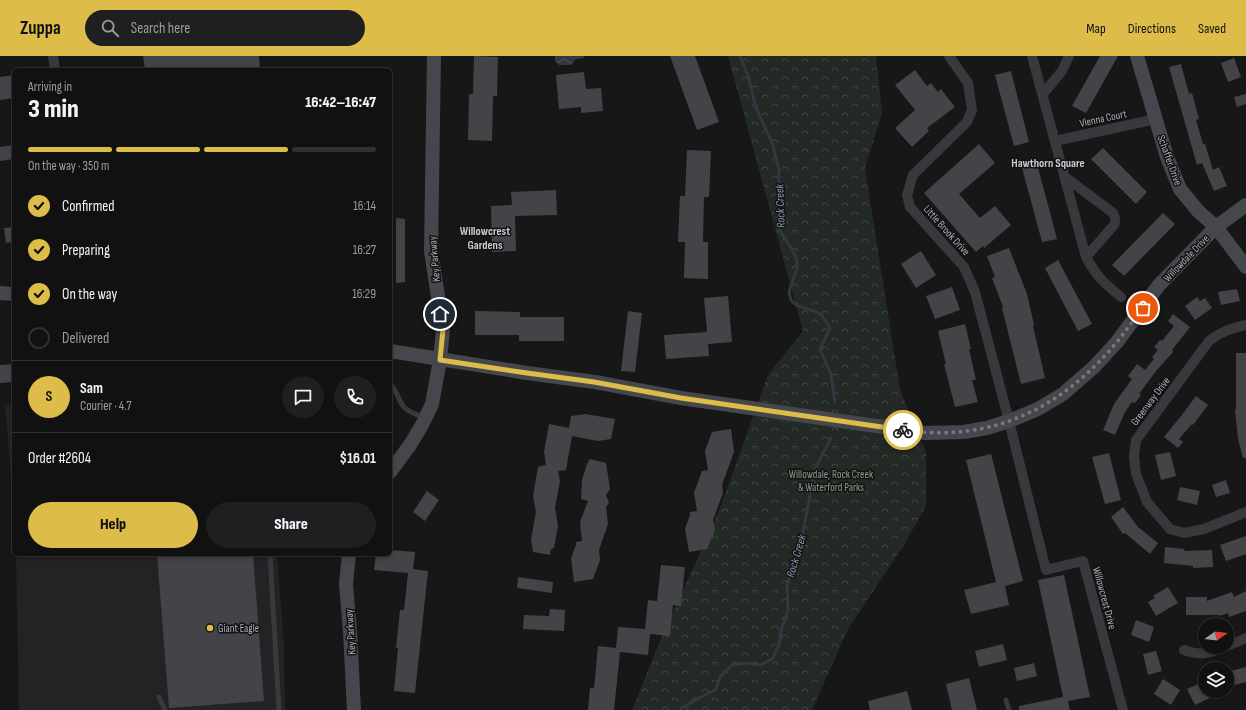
<!DOCTYPE html>
<meta charset="utf-8">
<style>
body{margin:0;font-family:"Sofia Sans Condensed",sans-serif;background:#1e1f20;color:#f1f3f6;height:100vh;display:flex;flex-direction:column;font-size:15px;white-space:nowrap}
*{box-sizing:border-box;margin:0}
p{font-size:13px;color:#9c9d9f}
.icon{flex:none;width:22px;height:22px;fill:none;stroke:currentColor;stroke-width:2;stroke-linecap:round;stroke-linejoin:round}
.map{position:relative;flex:1;overflow:hidden}
.drawer{position:absolute;left:12px;top:12px;width:380px;height:488px;display:flex;flex-direction:column;background:#111112;border-radius:6px;box-shadow:0 2px 6px #0003,0 0 0 1px #303132}
.drawer>*{flex:none}
.needle{width:26px;rotate:76deg}
.controls{position:absolute;left:1198px;top:562px;display:grid;gap:8px}
.controls a{display:grid;place-items:center;width:36px;height:36px;border-radius:50%;background:#111112;box-shadow:0 2px 6px #0003,0 0 0 1px #303132;font-size:20px}
.pin{position:absolute;display:grid;place-items:center;width:34px;height:34px;color:#fff;margin:-17px;border:2px solid #fff;border-radius:50%;box-shadow:0 1px 4px #0007}
.courier{position:absolute;display:grid;place-items:center;width:40px;height:40px;margin:-20px;border:3px solid #debc49;border-radius:50%;background:#fff;color:#222;box-shadow:0 1px 5px #0007}
.headline em{font-style:normal;font-weight:800}
.headline div{display:flex;flex-direction:column-reverse}
.headline{display:flex;align-items:center;justify-content:space-between;height:68px;padding:0 16px}
h1{font-size:26px;font-weight:800;line-height:30px}
.bar{display:grid;grid-template-columns:repeat(4,1fr);gap:6px 4px;align-content:center;height:48px;padding:0 16px}
.bar i{height:5px;border-radius:3px;background:#303132}
.bar .on{background:#debc49}
.bar p{grid-column:span 4}
.line{display:flex;align-items:center;gap:10px;padding:0 16px;border-top:1px solid #303132}
.line div{flex:1}
.round{display:grid;place-items:center;flex:none;width:42px;height:42px;border-radius:21px;background:#1e1f20}
ol{padding:0 16px;list-style:none}
li{display:flex;align-items:center;gap:12px;height:44px}
li p{margin-inline-start:auto}
li .icon{padding:4px;border-radius:50%;background:#debc49;color:#111;stroke-width:4}
li:last-child{color:#9c9d9f}
li i{width:22px;height:22px;border:2px solid #303132;border-radius:50%}
.cta{display:flex;gap:8px;margin-top:auto;padding:8px 16px}
.cta a{flex:1;height:46px;border-radius:24px;background:#debc49;color:#111;font-size:16px;font-weight:800;line-height:46px;text-align:center}
.cta a+a{background:#1e1f20;color:#f1f3f6}
header{display:flex;align-items:center;gap:24px;box-sizing:border-box;height:56px;padding:0 20px;background:#debc49;color:#111}
header strong{font-size:19px}
nav{display:flex;gap:22px;margin-inline-start:auto;font-size:14px}
.search{width:280px;height:36px;background:#1e1f20;display:flex;align-items:center;gap:10px;box-sizing:border-box;padding:0 14px;border-radius:22px;color:#9c9d9f;font-size:15px}
.map>svg:first-child{display:block}
</style>
<header>
<strong>Zuppa</strong>
<div class="search"><svg class="icon" aria-label="search" viewBox="0 0 24 24"><circle cx="10" cy="10" r="6"/><path d="M15 15l6 6"/></svg>Search here</div>
<nav><a>Map</a><a>Directions</a><a>Saved</a></nav>
</header>
<div class="map">
<svg width="1246" height="654" viewBox="0 0 1246 654">
<defs>
<pattern id="park-crowns" width="20" height="18" patternUnits="userSpaceOnUse"><rect width="20" height="18" fill="#232a25"/><path d="M2 6a3 3 0 1 1 6 0M12 15a3 3 0 1 1 6 0" fill="none" stroke="#404642"/></pattern>
<pattern id="water-waves" width="16" height="10" patternUnits="userSpaceOnUse"><rect width="16" height="10" fill="#313840"/><path d="M0 5q4-4 8 0t8 0" fill="none" stroke="#4c5259"/></pattern>
</defs>
<rect width="100%" height="100%" fill="#171718"/>
<path fill="#232325" d="M14,349V459L5,349Z
M16,498H277L284,589L285,654H19Z"/>
<path fill="url(#park-crowns)" d="M728,0H876L882,57L865,112L900,334L926,396V450L904,489L848,573L812,654H632L660,585L719,455L768,319L803,275Z"/>
<path fill="url(#water-waves)" d="M555,0H584V2L576,3L571,9H559L555,5Z"/>
<g fill="none" stroke-linecap="round" stroke-linejoin="round">
<path stroke="#313840" stroke-width="3" d="M740,0L748,20L756,52L773,89L779,115L778,169C782,184 796,192 797,208C798,219 785,232 791,244C797,254 813,251 821,259C825,262 827,268 830,272L820,294L831,318L835,346
M681,654V652L716,633L720,621L732,609L748,607L761,609L773,602L779,589L781,575L788,554L787,529L801,486L815,413L831,382"/>
</g>
<path fill="#444448" d="M143,0H259L260,14H145Z
M474,0L498,1L497,40H493L492,85L468,84L469,38H473Z
M670,0H695L719,66L697,74Z
M1100,0H1118L1086,57L1072,50Z
M1234,2L1241,21L1228,26L1221,7Z
M1181,8L1189,38L1192,37L1199,63L1196,64L1203,88H1205L1213,114L1219,111L1227,130L1214,135L1202,107L1197,109L1169,11Z
M915,14L927,30L931,27L938,36L941,33L955,51L927,72L929,75L912,91L895,72L915,54L895,29Z
M1011,15L1029,86L1014,90L995,19Z
M584,16L586,33L601,32L603,55L581,57V51L559,53L556,19Z
M14,19V42L0,44V21Z
M1246,38V48L1237,51L1234,41Z
M979,88L995,107L959,138L980,162L995,150L1011,169L984,192L983,190L976,196L924,137Z
M14,89V103L0,105V91Z
M1103,92L1147,136L1136,148L1091,103Z
M687,94L711,95L709,141H704L703,186H708V223L684,222L685,186H678L680,140H685Z
M1036,104L1057,183L1042,186L1021,108Z
M556,134L557,159L515,160L516,195L492,196L491,150L512,149L511,136Z
M1163,157L1175,168L1124,220L1112,209Z
M396,162L405,163V226L396,227Z
M14,171V186L6,187L4,172Z
M1009,192L1027,238L1034,269L1033,270L1045,322L1021,328L1002,252L1003,251L992,222L995,221L987,200Z
M921,195L936,219L916,232L901,208Z
M1058,204L1092,268L1078,275L1045,212Z
M952,231L960,254L935,263L926,240Z
M1237,233L1240,245L1221,249L1218,236Z
M728,240L732,286L708,288L709,300L666,303L664,279L707,276L704,242Z
M1197,241L1200,245L1205,242L1212,252L1195,264L1185,250Z
M475,255L520,256V261H564V285H519V279H475Z
M628,255L642,257L635,316L621,315Z
M1173,258L1190,271L1172,294L1173,296L1156,315L1139,338L1141,339L1135,347L1132,346L1125,356L1115,379L1103,374L1114,348L1132,323L1128,320L1137,308L1145,314L1154,303L1152,301L1158,294L1154,291L1160,284L1162,285L1174,270L1168,265Z
M965,268L971,293H969L976,324H972L978,346L955,351L944,308H946L938,275Z
M1236,297H1246V402H1243L1238,383L1235,354L1236,353Z
M14,308V326L0,327V309Z
M1196,340L1208,349L1193,369L1192,368L1179,383L1183,386L1178,392L1164,381L1181,360Z
M585,358L615,363L611,383L598,385L572,380L566,414L558,415L560,425L555,452L558,470L554,492L551,493L550,499L533,496L531,483L536,456L533,440L538,411L546,409L544,396L549,368L569,372L571,360Z
M731,373L734,396L722,429L723,437L713,464L715,474L707,493L689,496L685,473L690,459V456L697,455L694,437L702,415L708,414L705,395L712,376Z
M1170,396L1176,420L1161,424L1155,399Z
M1109,397L1121,444L1105,448L1092,401Z
M991,398L1023,525L1005,530L1009,549L971,558L964,534L996,526L966,404Z
M590,403L606,407L610,433L606,439L609,447L606,451L608,468L599,494L600,504L593,523L574,526L571,502L576,489V486L582,485L580,466L588,445L581,443L582,424L587,408Z
M1226,424L1230,437L1216,441L1212,429Z
M1180,431L1200,435L1197,449L1177,444Z
M427,435L439,444L425,465L413,456Z
M1123,451L1138,471L1158,487L1150,498L1125,477L1123,478L1111,461Z
M1246,480V498L1226,505L1220,489Z
M1165,491L1185,493L1184,495L1212,494L1213,511L1193,512V510L1164,507Z
M390,494L415,496L413,513L428,515L415,637L394,635L398,592H396L400,554H404L408,517L374,514L376,498H390Z
M157,498H253L264,645L169,652Z
M661,509L685,511L681,550L673,549L670,580L650,578L648,599L620,596L614,654H588L590,632H594L598,590L616,592L618,571L645,573L648,544L657,545Z
M1064,519L1090,641L1068,645L1070,654H1019V650L1063,641L1038,524Z
M518,521L553,526L552,537L517,532Z
M1168,531L1178,547L1156,560L1148,546L1155,542L1153,540Z
M1246,535V555L1229,561L1228,557L1220,560L1219,559H1186V541H1207V545L1232,536L1234,541Z
M550,553L565,554L564,575L523,573L524,559L549,560Z
M1136,564L1154,571L1149,586L1131,579Z
M1003,588L1007,604L979,611L975,595Z
M1156,595L1162,615L1148,619L1143,598Z
M1034,607L1037,620L1017,625L1014,612Z
M1246,611V626L1227,631V616Z
M969,622L977,654H952L946,628Z
M1163,623L1180,634L1171,649L1154,638Z
M1205,625V635H1209L1212,641L1195,649L1187,633Z
M907,635L912,654H870L868,645Z"/>
<g fill="none" stroke-linecap="round" stroke-linejoin="round">
<path stroke="#38383d" stroke-width="5" d="M390,328C397,334 398,344 404,351C408,356 418,359 425,362
M270,498L279,654
M159,641L165,654
M1006,644L1009,654"/>
<path stroke="#38383d" stroke-width="10" d="M53,0L55,14
M949,0L968,27L972,54L967,66L913,119L907,139L910,151L964,211L975,236L1009,365L1046,514L1083,505L1123,654
M1032,0L1086,201C1097,221 1104,227 1121,241
M1043,38L1062,15L1069,0
M1055,85L1156,63
M1065,121L1113,157C1116,162 1116,165 1114,169L1086,201
M1246,269C1232,272 1220,276 1209,285L1136,384L1134,400L1136,418L1147,446L1170,473L1184,477L1204,473L1246,456
M1227,590L1246,582
M1184,594C1201,600 1208,598 1224,591"/>
<path stroke="#46474d" stroke-width="14" d="M1137,0L1167,101L1180,133L1198,155L1216,171L1246,211
M0,237L14,238
M390,295L527,317L595,326L681,342L925,377L964,376L987,372L1009,365L1038,353L1063,338L1094,311L1117,286L1159,229L1216,171L1246,149
M390,416L410,389L422,369L432,348L440,304L443,273L431,195L434,0
M349,498L346,528L350,576L354,654"/>
</g>
<g fill="none" stroke-linecap="round" stroke-linejoin="round">
<path stroke="#77787f" stroke-width="4" stroke-dasharray="0 7.2" d="M903,374C991,387 1061,353 1117,286C1126,275 1134,263 1143,252"/>
<path stroke="#debc49" stroke-width="5" d="M440,258L443,273L440,304L527,317L594,326L681,342L903,374"/>
</g>
<circle fill="#debc49" stroke="#121213" stroke-width="1.5" cx="210" cy="572" r="4"/>
<g text-anchor="middle" stroke-width="3" stroke-linejoin="round" paint-order="stroke">
<g font-size="11" fill="#aaadb7" stroke="#121213">
<text transform="translate(1103 62) rotate(-12)" y="4">Vienna Court</text>
<text transform="translate(1170 104) rotate(70)" y="4">Schaffer Drive</text>
<text transform="translate(947 174) rotate(48)" y="4">Little Brook Drive</text>
<text transform="translate(1186 202) rotate(-46)" y="4">Willowdale Drive</text>
<text transform="translate(434 203) rotate(-95)" y="4">Key Parkway</text>
<text transform="translate(1150 345) rotate(-53)" y="4">Greenway Drive</text>
<text transform="translate(1105 542) rotate(75)" y="4">Willowcrest Drive</text>
<text transform="translate(350 576) rotate(-94)" y="4">Key Parkway</text>
</g>
<g font-size="11" fill="#83a088" stroke="#121213">
<text x="831" y="422">Willowdale, Rock Creek<tspan x="831" dy="13">&amp; Waterford Parks</tspan></text>
</g>
<g font-size="11" fill="#aaadb7" stroke="#121213" text-anchor="start">
<text x="218" y="576">Giant Eagle</text>
</g>
<g font-size="12" font-weight="bold" fill="#cbccd3" stroke="#121213">
<text x="1048" y="111">Hawthorn Square</text>
<text x="485" y="179">Willowcrest<tspan x="485" dy="14">Gardens</tspan></text>
</g>
<g font-size="12" font-style="italic" fill="#8596ae" stroke="#121213">
<text transform="translate(780 150) rotate(-92)" y="4">Rock Creek</text>
<text transform="translate(796 500) rotate(-74)" y="4">Rock Creek</text>
</g>
</g>
</svg>
<div class="controls">
<a><svg class="needle" viewBox="-14 -14 28 28"><path d="M0-13l5 13h-10z" fill="#e53935"/><path d="M0 13l5-13h-10z" fill="#9c9d9f"/></svg></a>
<a><svg class="icon" aria-label="layers" viewBox="0 0 24 24"><path d="M12 4l9 5-9 5-9-5zM3 14l9 5 9-5"/></svg></a>
</div>
<div class="pin" style="left:1143px;top:252px;background:#ea580c"><svg class="icon" aria-label="bag" viewBox="0 0 24 24"><path d="M5 8h14l-1 12H6zM9 8a3 3 0 0 1 6 0"/></svg></div>
<div class="pin" style="left:440px;top:258px;background:#1f2937"><svg class="icon" aria-label="home" viewBox="0 0 24 24"><path d="M3 11l9-7 9 7M6 9v11h12V9"/></svg></div>
<div class="courier" style="left:903px;top:374px"><svg class="icon" aria-label="bike" viewBox="0 0 24 24"><circle cx="6" cy="16" r="4"/><circle cx="18" cy="16" r="4"/><path d="M6 16l4-8h5l3 8M10 8l3 8H6M13 5h3"/></svg></div>
<section class="drawer">
<div class="headline"><div><h1>3 min</h1><p>Arriving in</p></div><em>16:42–16:47</em></div>
<div class="bar"><i class="on"></i><i class="on"></i><i class="on"></i><i></i><p>On the way · 350 m</p></div>
<ol>
<li><svg class="icon" aria-label="check" viewBox="0 0 24 24"><path d="M5 12l5 5 9-10"/></svg>Confirmed<p>16:14</p></li>
<li><svg class="icon" aria-label="check" viewBox="0 0 24 24"><path d="M5 12l5 5 9-10"/></svg>Preparing<p>16:27</p></li>
<li><svg class="icon" aria-label="check" viewBox="0 0 24 24"><path d="M5 12l5 5 9-10"/></svg>On the way<p>16:29</p></li>
<li><i></i>Delivered</li>
</ol>
<div class="line" style="height:72px"><b class="round" style="background:#debc49;color:#111">S</b><div><b>Sam</b><p>Courier · 4.7</p></div><a class="round"><svg class="icon" aria-label="chat" viewBox="0 0 24 24"><path d="M4 5h16v11H9l-5 4z"/></svg></a><a class="round"><svg class="icon" aria-label="phone" viewBox="0 0 24 24"><path d="M5 4h4l2 5-3 2q2 4 5 5l2-3 5 2v4C11 20 4 13 5 4z"/></svg></a></div>
<div class="line" style="height:52px"><div>Order #2604</div><b>$16.01</b></div>
<div class="cta"><a>Help</a><a>Share</a></div>
</section>
</div>
